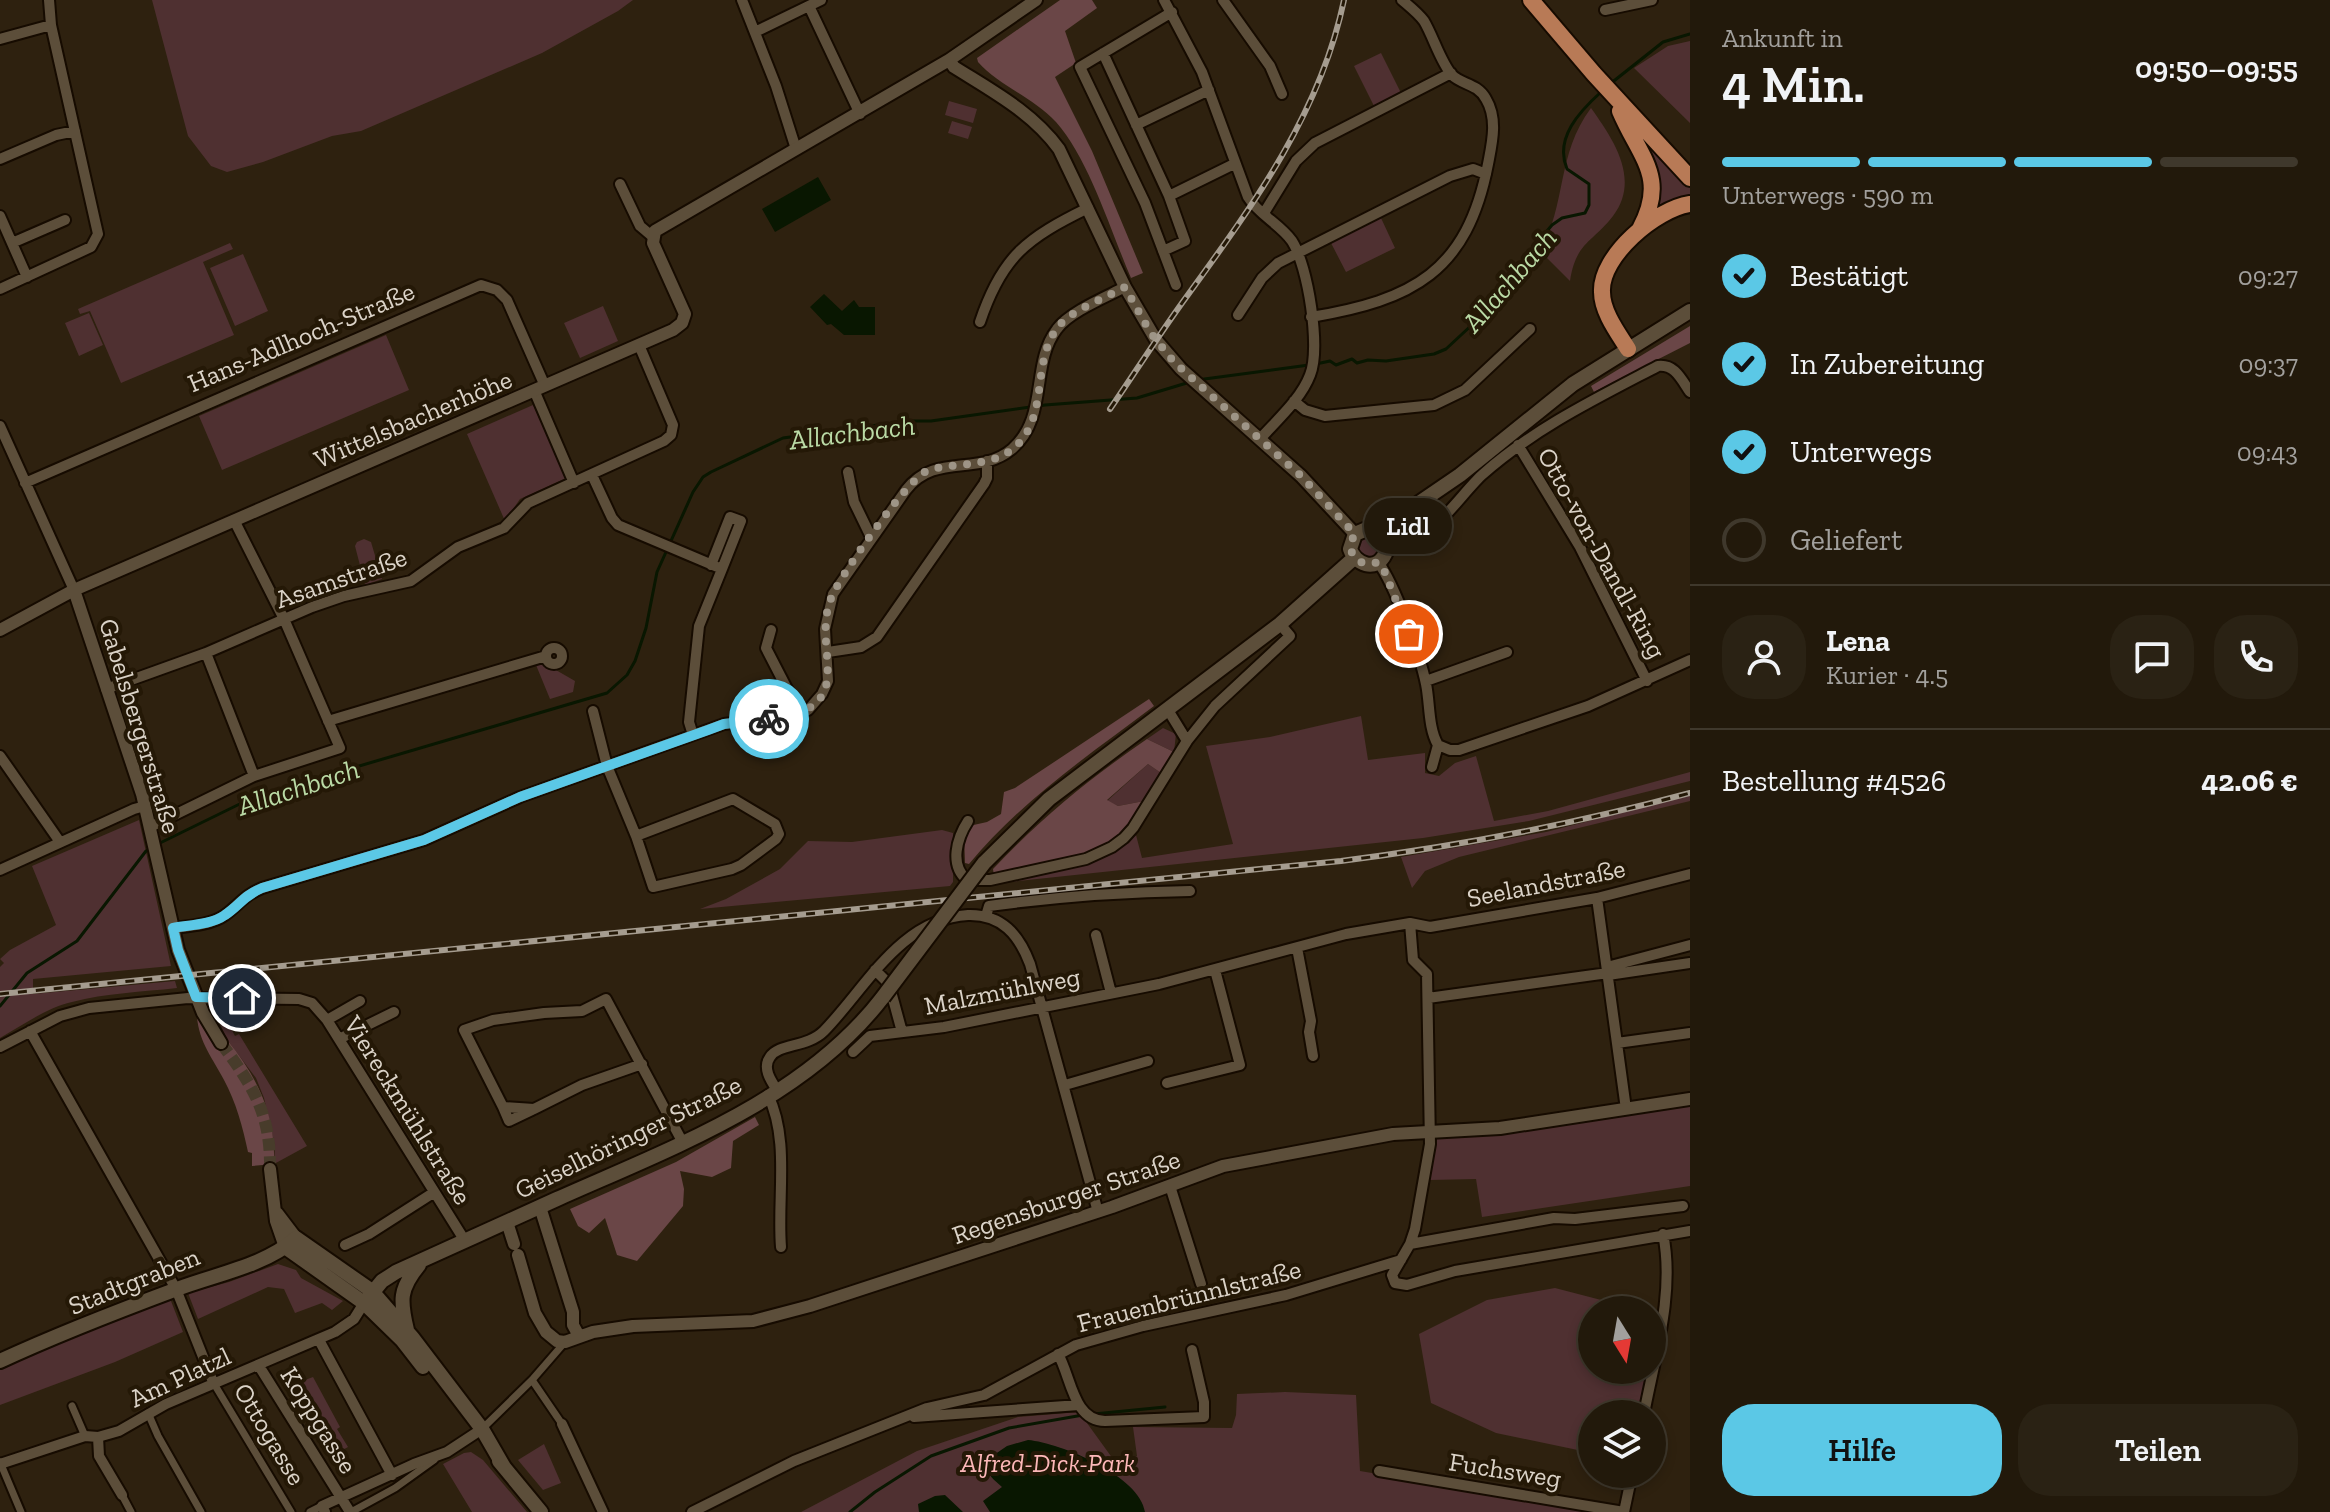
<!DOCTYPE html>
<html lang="de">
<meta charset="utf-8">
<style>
body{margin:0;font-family:"Zilla Slab",serif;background:#2a2214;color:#f1f3f6;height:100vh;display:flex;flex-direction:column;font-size:30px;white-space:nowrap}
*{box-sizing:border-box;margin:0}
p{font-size:26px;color:#a2a09d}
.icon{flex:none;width:44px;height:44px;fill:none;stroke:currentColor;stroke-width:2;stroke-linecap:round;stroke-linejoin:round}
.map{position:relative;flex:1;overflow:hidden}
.drawer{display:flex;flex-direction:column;background:#22190b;width:640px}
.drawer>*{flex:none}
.needle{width:52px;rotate:169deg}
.controls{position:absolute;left:1578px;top:1296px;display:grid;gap:16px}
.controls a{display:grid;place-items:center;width:88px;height:88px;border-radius:50%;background:#22190b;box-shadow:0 4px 12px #0003,0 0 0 2px #3f382c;font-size:40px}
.pin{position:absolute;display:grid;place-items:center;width:68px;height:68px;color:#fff;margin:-34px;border:4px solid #fff;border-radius:50%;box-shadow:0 2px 8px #0007}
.courier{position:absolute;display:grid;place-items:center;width:80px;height:80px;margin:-40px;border:6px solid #5bc8e6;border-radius:50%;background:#fff;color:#222;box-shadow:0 2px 10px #0007}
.bubble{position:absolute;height:56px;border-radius:28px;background:#22190b;box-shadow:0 4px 12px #0003,0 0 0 2px #3f382c;font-size:26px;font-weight:600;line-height:56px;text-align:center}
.head em{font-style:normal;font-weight:600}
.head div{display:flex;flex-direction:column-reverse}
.head{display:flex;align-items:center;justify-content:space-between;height:136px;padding:0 32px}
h1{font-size:52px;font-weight:600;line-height:60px}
.bar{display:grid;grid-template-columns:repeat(4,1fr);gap:12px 8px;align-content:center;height:96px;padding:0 32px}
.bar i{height:10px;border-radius:6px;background:#3f382c}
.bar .active{background:#5bc8e6}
.bar p{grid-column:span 4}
.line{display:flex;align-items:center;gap:20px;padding:0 32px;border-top:2px solid #3f382c}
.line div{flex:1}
.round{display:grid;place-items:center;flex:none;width:84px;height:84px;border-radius:32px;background:#2a2214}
ol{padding:0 32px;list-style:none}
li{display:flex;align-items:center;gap:24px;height:88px}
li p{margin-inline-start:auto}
li .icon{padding:8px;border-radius:50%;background:#5bc8e6;color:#111;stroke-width:4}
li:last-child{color:#a2a09d}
li i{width:44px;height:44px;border:4px solid #3f382c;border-radius:50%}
.primary-button{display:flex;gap:16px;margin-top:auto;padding:16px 32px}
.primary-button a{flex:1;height:92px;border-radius:32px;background:#5bc8e6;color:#111;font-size:32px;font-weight:600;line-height:92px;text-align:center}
.primary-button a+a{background:#2a2214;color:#f1f3f6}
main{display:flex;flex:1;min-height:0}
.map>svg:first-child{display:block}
</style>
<main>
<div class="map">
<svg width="1690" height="1512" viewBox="0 0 1690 1512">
<rect width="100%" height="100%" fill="#2e210f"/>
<path fill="#4f3031" d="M152,0H633L618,11L542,53L361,131L332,136L263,162L227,172L211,166L188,136Z
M1690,41V123L1634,68L1668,46Z
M1381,53L1402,95L1375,108L1354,66Z
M949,101L977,109L973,123L945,115Z
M1591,108C1613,139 1641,179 1613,216C1592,243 1576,242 1570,281L1540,251C1567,204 1556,155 1591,108Z
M952,121L972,127L968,139L948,133Z
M1642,136L1690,187V201L1658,209Z
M1381,218L1395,248L1346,272L1331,243Z
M230,243L233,249L203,262L234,335L121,383L90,311L80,314L78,309Z
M243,254L268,311L235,326L210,268Z
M603,306L618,341L580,358L564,323Z
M89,313L103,345L79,356L65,323Z
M386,335L409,390L222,470L199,416Z
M533,405L566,478L520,499L505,521L467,434Z
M1357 547a11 11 0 1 1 22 0a11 11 0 1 1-22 0Z
M364,539L371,542L382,579L365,585L355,546L357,542Z
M542,662L575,681L573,692L550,699L536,665Z
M1361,716L1368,760L1425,753V773L1439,776L1455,763L1476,756L1494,821L1548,811L1690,772V781L1529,821L1423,838L991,884C1039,873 1099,871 1136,835L1142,858L1233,844L1206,746L1270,737Z
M1163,728L1176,734L1174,752L1147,739Z
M1148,764L1161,773L1144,801L1118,806L1107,801Z
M1690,795V801L1459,857L1425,871L1412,888L1401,857L1546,832Z
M139,820L171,966L33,979V994L175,981L177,988C142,992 106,993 72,1002C46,1008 23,1025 0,1038V967L4,963L0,959L10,950L56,925L32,866Z
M942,830L953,833V882L950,886L700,909L726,899L780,869L808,841L852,842Z
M220,1008L235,1036L239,1034L307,1146L274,1164L275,1146L264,1098L256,1078L228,1041L214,1011Z
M1690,1105V1186L1482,1217L1476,1179L1429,1180L1437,1139L1499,1133Z
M278,1264L296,1270L301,1278L343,1301L332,1310L322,1303L295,1313L284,1289L268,1287L198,1319L188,1293L229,1282Z
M1555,1288L1605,1301L1603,1310H1592V1370H1648L1640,1414H1592V1453L1496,1433L1431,1403L1419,1334L1487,1300Z
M165,1300L171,1301L183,1332L115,1362L0,1405V1368Z
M313,1377L340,1427L337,1429L348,1447L337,1453L315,1412L319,1408L300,1382Z
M1285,1392L1356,1395L1360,1471L1603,1512H801L917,1451L1018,1417L1079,1412L1113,1459L1137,1456L1133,1427L1232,1428L1236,1415L1237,1394Z
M544,1444L561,1483L543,1490L518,1460Z
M471,1452L483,1460L527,1512H472L443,1464L464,1453Z"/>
<path fill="#6a4647" d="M1060,0H1092L1097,8L1065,31L1076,63L1055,77L1092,151L1143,273L1131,278C1111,232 1089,159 1056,122C1033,97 999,86 978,62L977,58Z
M1690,326V343L1594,392L1591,386Z
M1149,699L1154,706C1089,755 1021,801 969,864L965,863L964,836L969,826L987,822L1001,814L1004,792L1015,788Z
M1147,739L1174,752L1161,773L1148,764L1107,800L1118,806L1144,801C1138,810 1133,819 1127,827C1097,863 1037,866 994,876L993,869C1042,817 1089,779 1147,739Z
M197,1017L220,1047L228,1041C258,1078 276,1116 274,1164L252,1166V1153L248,1152C243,1128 236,1102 224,1080C213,1059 199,1042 197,1017Z
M755,1117L759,1125L733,1141L731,1168L712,1177L680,1171L684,1189L683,1206L637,1261L617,1255L605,1218L589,1233L578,1226L570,1209L676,1162Z"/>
<path fill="#091701" d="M818,177L831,200L775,232L762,209Z
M824,294L842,311L854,300L859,307H875V335H844L831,324L827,325L810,307Z
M1028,1440C1061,1443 1140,1476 1145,1512H990L983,1501L1002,1487C992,1478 984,1473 988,1459L1007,1446Z
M945,1495L963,1512H919L918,1504L935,1496Z"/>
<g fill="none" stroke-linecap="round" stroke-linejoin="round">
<path stroke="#091701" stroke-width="3" d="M1610,84L1663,42L1690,34
M1316,364L1330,361L1336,365L1352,359L1357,363L1368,360L1386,361L1434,354L1446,349L1490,308L1527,255L1552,225L1562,218L1585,213L1589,205V184L1567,169C1554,138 1580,111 1601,92
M1197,380L1309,365
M158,844L254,797L607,693L627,675L635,661L646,628L657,572L693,492L703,477L711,472L783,438L908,421H931L1045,405L1137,398L1190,382
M0,1006L27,973L77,941L146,851L152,848
M1094,1414L1165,1407
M850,1512L875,1492L931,1456L1009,1428L1083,1415"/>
<path stroke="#483c2b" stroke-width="12" stroke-dasharray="12 6" stroke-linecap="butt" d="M221,1043C253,1086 271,1114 270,1169"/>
<g stroke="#160b00" stroke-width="11">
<path id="pedestrian" d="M532,1380L562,1424
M213,1382L291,1512
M72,1406L85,1436
M148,1413L158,1436L201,1512
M482,1429L532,1380L565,1342
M0,1462L21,1512
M122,1495L131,1512
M310,1512L322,1506
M351,1512L395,1488L434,1460"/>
</g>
<g stroke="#160b00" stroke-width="14">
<path id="minor" d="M742,0L776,86L796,149
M1164,0L1202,72L1248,197C1259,215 1280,224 1292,241C1308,266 1321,348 1310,375C1301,399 1277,420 1260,439
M1223,0L1270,66L1282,94
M809,6L860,114
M1605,10L1652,0
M1172,12L1080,67L1145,203L1176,285
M755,32L821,0
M0,39L51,25
M1103,53L1169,196L1185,241L1163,251
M1136,125L1209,90
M0,159L56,135L75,131
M620,184L640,226L653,237
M1169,196L1234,164
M1264,213L1296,161L1315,143L1451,73
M0,216L27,277
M12,243L65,220
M0,289L91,247L98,234L51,25L49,0
M1238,315L1262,278L1278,263L1450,176L1473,169L1486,174
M1311,317C1413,300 1467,272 1488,164C1492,143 1498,119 1486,99C1477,83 1462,85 1452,75C1441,63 1433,36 1424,21C1418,13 1409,6 1402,0
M980,322C1002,256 1027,238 1088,208
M534,390L574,483
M1294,401L1305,410L1325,416L1434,405L1465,390L1530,329
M0,426L74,590
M1518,445L1580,547L1647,681
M848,472L854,502L871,537
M592,475L612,518L618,525L722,569L699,626L689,722L693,735
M25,483L481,285L497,290L507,300L545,386
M1408,524C1414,528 1423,531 1431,527C1444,521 1469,486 1483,474C1535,428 1597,398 1658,366C1675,364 1681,379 1690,392
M1378,562C1395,585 1420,655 1426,684C1430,703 1428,728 1438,745
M711,565L730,517L741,521L722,569
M771,630L766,648L800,714
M546 656a8 8 0 1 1 16 0a8 8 0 1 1-16 0Z
M828,652L861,647L877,637L984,484L987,478V461
M206,653L254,776
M1426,681L1507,652
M106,689L206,653L312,607L344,596L411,581L458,547L504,528L528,503L664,441L671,435L673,425L639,345
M1168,710L1187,741
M593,711L607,766L636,836L653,887L732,869L741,865L776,839L779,834L775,824L733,799L636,836
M328,721L546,656
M1438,745L1450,750H1459L1588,706L1690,660
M0,756L60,842
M1432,767L1438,745
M968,821C957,838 949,865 967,880H990L1086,859L1112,847L1124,838L1133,828L1187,741L1215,706L1290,636L1280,624
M150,827L254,776L340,748L284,619L234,520
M0,870L134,809L145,806
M1597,898L1626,1109
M986,916L989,906C1056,897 1123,892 1190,891
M1410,923L1430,927L1597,898L1690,874
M173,928C189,926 211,925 225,915C240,904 243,896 262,888L424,840L520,797L724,724L791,716L808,710L822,694L828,681L825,629L833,594L906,490C935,452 979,477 1012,449C1049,417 1030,364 1057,329C1069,312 1106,297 1125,287
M1096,935L1111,993
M1297,948L1311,1021L1309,1032L1313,1056
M1607,967L1690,945
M875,970L889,984L902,1032
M1608,975L1690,963
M1428,998L1608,973
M327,1020L360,1001
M30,1031L176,1289L213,1382
M339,1039L394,1012
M1617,1043L1690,1033
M0,1047L60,1016L89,1008L188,998L299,999L312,1003L327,1020L465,1241
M853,1052L870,1036L944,1027L1159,984L1346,934L1410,923L1413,960L1427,974L1430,1144L1415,1229L1410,1244L1392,1275L1395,1283L1407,1285L1455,1271L1690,1231
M642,1064L582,1085L534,1109L503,1107L464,1030L493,1020L544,1013L582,1011L606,999L683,1143
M1167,1083L1240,1065L1215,970
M1065,1085L1148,1061
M777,1090C771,1081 762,1068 770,1057C779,1043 807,1048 824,1031C866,988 900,919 968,915C1002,914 1019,935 1030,964L1098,1212
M768,1095C790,1140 777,1198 781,1247
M503,1107L509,1121L532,1110
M1170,1186L1201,1284
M1410,1244L1554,1218L1575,1219L1683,1206
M345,1245L369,1234L433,1193
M319,1340L392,1475
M1058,1354C1071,1376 1073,1421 1105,1421L1204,1417V1402L1192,1350
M259,1366L350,1512
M1644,1414C1655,1356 1675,1292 1663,1234
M914,1417L1079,1405
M562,1424L603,1512
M98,1437L99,1456L122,1495
M0,1464L85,1436L98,1437L119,1431L166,1404L335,1332L354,1319L364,1303
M1379,1471L1624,1512
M325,1512L322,1506L414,1464L447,1452L482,1429
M692,1512L794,1461L927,1408L984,1395L1076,1345L1143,1326L1286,1295L1401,1260
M1624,1512L1632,1474"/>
</g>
<g stroke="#160b00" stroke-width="16">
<path id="tertiary" d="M949,60L954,67C992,91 1032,112 1059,149L1125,287L1156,340L1181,369L1301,476L1355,534
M74,590L142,794L178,950L203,1013L221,1043
M0,630L74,590L673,330L682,323L685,314L653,243L655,231L949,60L1036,0
M270,1169L276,1221L285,1247
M540,1207L573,1312V1325L579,1336
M277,1213L296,1238
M507,1222L514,1244
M518,1255L535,1313L546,1332L557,1341L565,1342L593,1332L633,1326L753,1321L810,1306L1112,1207L1223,1166L1393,1134L1500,1128L1690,1099"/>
</g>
<g stroke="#160b00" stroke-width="18">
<path id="secondary" d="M1378,531L1460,475L1573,384L1690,311
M1386,546L1383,535L1369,528L1355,534L1350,549C1355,564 1376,573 1385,554C1388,548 1387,542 1392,536C1398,530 1406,525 1413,519
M984,863L1049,799L1280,624L1354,558
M285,1247L364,1303L402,1340L423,1367
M364,1303L382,1281L396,1272C450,1248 503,1223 557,1199C671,1148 804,1100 883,997
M407,1330C400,1301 399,1289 419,1265
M0,1361C58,1334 118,1311 177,1289C216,1274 265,1266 296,1238L372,1291L412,1337L482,1429L504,1467
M499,1461L541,1512"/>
</g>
<g stroke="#160b00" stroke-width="20">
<path id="primary" d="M1531,0L1594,74L1690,178
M1620,111C1640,158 1668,177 1640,229
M1628,349C1618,333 1602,312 1602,292C1600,256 1656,209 1690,204"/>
</g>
<use href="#pedestrian" stroke="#5c4e3a" stroke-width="7"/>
<use href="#minor" stroke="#5c4e3a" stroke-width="10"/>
<use href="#tertiary" stroke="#5c4e3a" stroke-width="12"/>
<use href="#secondary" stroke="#5c4e3a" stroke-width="14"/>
<use href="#primary" stroke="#b87a56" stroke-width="16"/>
<g stroke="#a59c8f" stroke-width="6">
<path id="rail" d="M1110,409C1134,374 1157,338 1182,303C1250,209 1320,116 1344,0
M0,994L1341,861C1459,846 1575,824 1690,793"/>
</g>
<use href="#rail" stroke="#241806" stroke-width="3" stroke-dasharray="9" stroke-linecap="butt"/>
<g stroke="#160b00" stroke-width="18" stroke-linecap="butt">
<path id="secondary-bridge" d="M883,997L984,863"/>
</g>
<use href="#secondary-bridge" stroke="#5c4e3a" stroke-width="14"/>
</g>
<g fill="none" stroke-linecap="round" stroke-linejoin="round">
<path stroke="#9e9587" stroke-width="8" stroke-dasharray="0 14.4" d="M769,719C866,709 807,647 833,594C843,572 910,475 929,470C961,461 996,469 1020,442C1048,410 1032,360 1058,327C1070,311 1107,297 1125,287L1150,332L1174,362L1301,476L1355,534C1344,552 1357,569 1378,562L1384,570L1409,634"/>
<path stroke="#5bc8e6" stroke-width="10" d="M242,998L196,997L178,950L173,928C189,925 211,925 225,915C240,905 243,896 262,888L424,840L520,797L708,730L724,724L769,719"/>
</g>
<g text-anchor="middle" stroke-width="8" stroke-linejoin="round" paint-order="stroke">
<g font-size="26" fill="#dbd3c8" stroke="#241806">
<text transform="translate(301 337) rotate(-23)" y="9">Hans-Adlhoch-Straße</text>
<text transform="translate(413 419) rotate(-23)" y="9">Wittelsbacherhöhe</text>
<text transform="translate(1602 553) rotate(61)" y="9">Otto-von-Dandl-Ring</text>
<text transform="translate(341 578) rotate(-19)" y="9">Asamstraße</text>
<text transform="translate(140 726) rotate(73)" y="9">Gabelsbergerstraße</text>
<text transform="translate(1546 883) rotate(-11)" y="9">Seelandstraße</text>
<text transform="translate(1002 991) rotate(-11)" y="9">Malzmühlweg</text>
<text transform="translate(408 1110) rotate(58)" y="9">Viereckmühlstraße</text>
<text transform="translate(628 1137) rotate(-26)" y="9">Geiselhöringer Straße</text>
<text transform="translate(1066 1197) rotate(-19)" y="9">Regensburger Straße</text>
<text transform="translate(134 1281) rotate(-22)" y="9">Stadtgraben</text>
<text transform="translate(1189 1296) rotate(-14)" y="9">Frauenbrünnlstraße</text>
<text transform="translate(180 1377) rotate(-25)" y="9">Am Platzl</text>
<text transform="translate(319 1420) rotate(58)" y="9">Koppgasse</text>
<text transform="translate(270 1434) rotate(59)" y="9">Ottogasse</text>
<text transform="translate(1505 1470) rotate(9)" y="9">Fuchsweg</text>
</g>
<g font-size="26" font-style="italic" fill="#fdb8b9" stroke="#241806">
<text x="1048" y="1472">Alfred-Dick-Park</text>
</g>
<g font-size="28" font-style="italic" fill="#badaa5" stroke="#241806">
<text transform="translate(1509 280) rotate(-49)" y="10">Allachbach</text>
<text transform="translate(852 432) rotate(-7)" y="10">Allachbach</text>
<text transform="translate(298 787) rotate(-18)" y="10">Allachbach</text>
</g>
</g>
</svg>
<div class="controls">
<a><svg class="needle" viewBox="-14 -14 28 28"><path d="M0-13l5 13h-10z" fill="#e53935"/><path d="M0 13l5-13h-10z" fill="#a2a09d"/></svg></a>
<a><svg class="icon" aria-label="layers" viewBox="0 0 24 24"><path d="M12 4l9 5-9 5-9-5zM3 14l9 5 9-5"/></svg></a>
</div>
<div class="pin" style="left:1409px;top:634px;background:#ea580c"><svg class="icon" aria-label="bag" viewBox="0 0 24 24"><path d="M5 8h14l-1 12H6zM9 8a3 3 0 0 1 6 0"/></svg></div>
<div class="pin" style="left:242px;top:998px;background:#1f2937"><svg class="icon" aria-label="home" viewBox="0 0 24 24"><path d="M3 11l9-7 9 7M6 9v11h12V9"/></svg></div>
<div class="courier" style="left:769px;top:719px"><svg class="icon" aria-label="bike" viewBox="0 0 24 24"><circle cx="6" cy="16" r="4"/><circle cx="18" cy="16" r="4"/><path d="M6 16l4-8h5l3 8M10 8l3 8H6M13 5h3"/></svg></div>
<div class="bubble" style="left:1364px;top:498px;width:88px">Lidl</div>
</div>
<section class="drawer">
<div class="head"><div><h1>4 Min.</h1><p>Ankunft in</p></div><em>09:50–09:55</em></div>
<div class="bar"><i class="active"></i><i class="active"></i><i class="active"></i><i></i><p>Unterwegs · 590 m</p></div>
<ol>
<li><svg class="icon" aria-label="check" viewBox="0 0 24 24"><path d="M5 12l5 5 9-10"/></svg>Bestätigt<p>09:27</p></li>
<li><svg class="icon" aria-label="check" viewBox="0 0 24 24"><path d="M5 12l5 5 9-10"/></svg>In Zubereitung<p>09:37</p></li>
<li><svg class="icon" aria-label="check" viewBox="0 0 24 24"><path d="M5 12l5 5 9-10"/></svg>Unterwegs<p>09:43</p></li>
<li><i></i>Geliefert</li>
</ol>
<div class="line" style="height:144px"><a class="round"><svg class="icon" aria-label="person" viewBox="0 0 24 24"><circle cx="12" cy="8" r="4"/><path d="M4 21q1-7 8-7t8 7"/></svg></a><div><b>Lena</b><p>Kurier · 4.5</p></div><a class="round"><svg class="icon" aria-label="chat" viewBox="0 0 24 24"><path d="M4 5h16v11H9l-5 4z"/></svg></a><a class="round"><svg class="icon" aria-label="phone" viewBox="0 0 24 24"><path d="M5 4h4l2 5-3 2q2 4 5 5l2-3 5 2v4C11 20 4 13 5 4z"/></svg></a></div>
<div class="line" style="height:104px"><div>Bestellung #4526</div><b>42.06 €</b></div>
<div class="primary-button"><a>Hilfe</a><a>Teilen</a></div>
</section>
</main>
